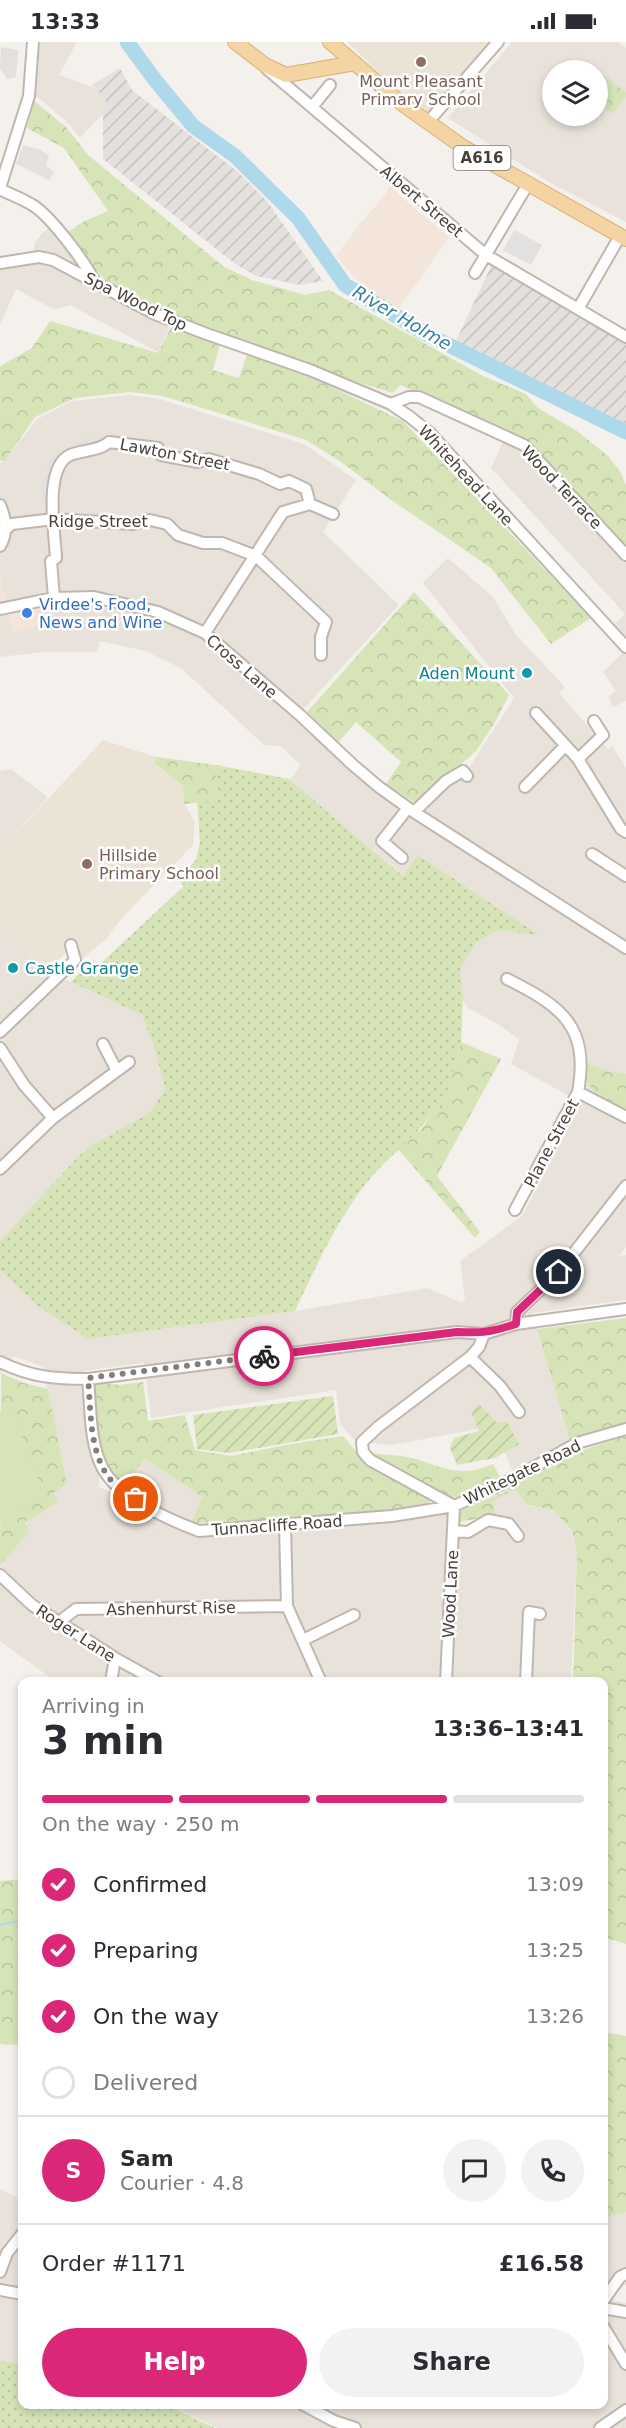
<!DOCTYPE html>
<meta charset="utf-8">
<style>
body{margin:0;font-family:"DejaVu Sans",sans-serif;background:#f2f2f3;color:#2b2b33;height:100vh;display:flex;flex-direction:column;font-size:22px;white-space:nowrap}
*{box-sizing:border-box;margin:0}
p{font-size:20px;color:#7c7c81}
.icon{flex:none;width:33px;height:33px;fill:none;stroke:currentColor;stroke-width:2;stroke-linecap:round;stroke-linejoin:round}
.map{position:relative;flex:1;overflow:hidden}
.details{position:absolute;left:18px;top:1635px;width:590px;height:732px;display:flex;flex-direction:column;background:#fff;border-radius:12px;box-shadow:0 3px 9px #0003}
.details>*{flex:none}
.fabs{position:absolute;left:542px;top:18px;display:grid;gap:12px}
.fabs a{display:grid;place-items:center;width:66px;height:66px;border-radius:50%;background:#fff;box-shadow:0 3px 9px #0003;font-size:30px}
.pin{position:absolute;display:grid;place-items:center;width:51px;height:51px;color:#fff;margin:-26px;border:3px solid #fff;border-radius:50%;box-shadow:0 2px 6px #0007}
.courier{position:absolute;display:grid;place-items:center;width:60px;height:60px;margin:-30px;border:4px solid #db2777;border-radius:50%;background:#fff;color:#222;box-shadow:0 2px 8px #0007}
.head em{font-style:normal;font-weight:600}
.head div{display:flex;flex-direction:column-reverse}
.head{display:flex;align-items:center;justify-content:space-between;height:102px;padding:0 24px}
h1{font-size:39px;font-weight:600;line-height:45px}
.bar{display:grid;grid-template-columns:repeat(4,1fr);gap:9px 6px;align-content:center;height:72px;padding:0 24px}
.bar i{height:8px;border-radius:4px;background:#e1e1e2}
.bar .selected{background:#db2777}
.bar p{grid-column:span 4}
.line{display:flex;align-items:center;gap:15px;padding:0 24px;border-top:2px solid #e1e1e2}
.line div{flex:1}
.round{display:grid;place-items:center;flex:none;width:63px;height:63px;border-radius:32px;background:#f2f2f3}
ol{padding:0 24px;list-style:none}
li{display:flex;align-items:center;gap:18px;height:66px}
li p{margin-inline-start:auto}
li .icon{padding:6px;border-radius:50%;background:#db2777;color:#fff;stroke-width:4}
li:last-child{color:#7c7c81}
li i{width:33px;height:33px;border:3px solid #e1e1e2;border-radius:50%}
.cta{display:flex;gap:12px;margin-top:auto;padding:12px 24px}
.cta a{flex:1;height:69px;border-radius:36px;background:#db2777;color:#fff;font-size:24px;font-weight:600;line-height:69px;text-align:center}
.cta a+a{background:#f2f2f3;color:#2b2b33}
.status{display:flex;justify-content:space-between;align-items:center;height:42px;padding:0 30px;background:#fff;direction:ltr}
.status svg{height:16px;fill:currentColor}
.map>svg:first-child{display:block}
</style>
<div class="status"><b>13:33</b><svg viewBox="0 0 49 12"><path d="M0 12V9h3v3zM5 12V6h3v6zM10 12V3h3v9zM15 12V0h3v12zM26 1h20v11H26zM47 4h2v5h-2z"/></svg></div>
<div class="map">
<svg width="626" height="2386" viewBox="0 0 626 2386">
<defs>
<pattern id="industrial-furrows" width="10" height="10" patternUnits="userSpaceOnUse" patternTransform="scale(1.5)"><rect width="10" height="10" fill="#e4e0dd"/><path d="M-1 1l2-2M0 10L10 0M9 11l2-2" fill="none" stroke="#c5c1be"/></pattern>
<pattern id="grass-dots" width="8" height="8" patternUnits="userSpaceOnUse" patternTransform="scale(1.5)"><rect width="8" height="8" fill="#d6e4b8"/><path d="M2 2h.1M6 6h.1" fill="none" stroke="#b9c59f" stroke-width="1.8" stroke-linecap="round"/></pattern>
<pattern id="forest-crowns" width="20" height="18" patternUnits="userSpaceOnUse" patternTransform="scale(1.5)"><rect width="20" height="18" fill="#d6e4b8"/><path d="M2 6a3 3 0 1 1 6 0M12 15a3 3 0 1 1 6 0" fill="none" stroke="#b9c59f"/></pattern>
<pattern id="garden-furrows" width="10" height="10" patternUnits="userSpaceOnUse" patternTransform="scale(1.5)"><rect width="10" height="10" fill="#d6e4b8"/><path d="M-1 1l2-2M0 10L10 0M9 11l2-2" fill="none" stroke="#b9c59f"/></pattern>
</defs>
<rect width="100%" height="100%" fill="#f4f0eb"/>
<path fill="#e8e2da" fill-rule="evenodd" d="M40,0H77L59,33L95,46L106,58L103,72L80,96L67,80L36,54Z
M512,0H618L626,6V180L549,140L448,76ZM552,28H597V74H552Z
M49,185L86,227L85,241L170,284L158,310L70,263L55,268L16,247L0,282V226L30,223L36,198Z
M128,353L160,357L304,402L356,438L323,490L399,563L297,674L411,769L465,732L514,656L423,541L448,516L493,555L516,593L565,645L559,651L608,707L612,704L626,726V1032L613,1030L582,1020L626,1070V1205L619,1214L626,1213V1258L532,1271L570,1399L513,1431L494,1384L392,1403L355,1399L340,1381L336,1348L151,1376L144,1321L82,1329L83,1359L91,1410L99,1429V1445L115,1452L145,1417L202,1455L190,1491L392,1478L453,1468V1498L484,1485L496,1474L491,1459L515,1448L527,1464L553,1468L571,1489L577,1511L571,1639H55L0,1599V1523L29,1490L25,1480L59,1460L53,1451L67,1442L43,1325L14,1314L0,1332V1228L35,1262L88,1297L295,1269L428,1246L462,1261L465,1257L460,1219L522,1174L582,1061L511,1022L519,998L500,983L468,966L463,958L460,927L476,901L498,888L537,892L418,813L404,834L290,738L301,723L280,704L264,703L181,626L145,609L100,599L97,610H43L0,615V572L9,569L0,536V421L4,420L37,377L72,359Z
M503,400L522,408L626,516V659L613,665L608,655L616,649L603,630L625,609L608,588L625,572L491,426Z
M11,727L48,755L0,808V729Z
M0,882L47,931L71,940L142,973L154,1005L165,1046L151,1070L92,1103L77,1116L0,1199Z
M0,2147L16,2155L22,2165V2174L17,2182L22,2188V2322L0,2319Z
M626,2170V2242L613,2253L612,2258L626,2261V2386H218L169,2363L603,2362V2176Z"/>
<path fill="#f3e5d9" d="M390,142L399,153L449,195L397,269L375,255L353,234L336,214L358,184L385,153Z
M0,536L9,568L35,563L39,584L13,591L7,570L0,572Z"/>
<path fill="url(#industrial-furrows)" d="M120,26L132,48L238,130L267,159L323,239L300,243L256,234L234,221L103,117V72L106,58L92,43Z
M492,222L626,301V388L579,367L454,303Z"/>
<path fill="#ece3d7" d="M347,0H492L429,71L389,40Z
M103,698L156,715L155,723L183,744L184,762L195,779L193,803L120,878L106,897L81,918L68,908L47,931L0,882V808Z"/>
<path fill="url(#grass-dots)" d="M216,723L289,737L403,834L418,813L539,893L498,888L476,901L460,927L463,958L461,1000L442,1068L435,1065C418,1095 395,1108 373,1133C339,1173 317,1222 295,1269L88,1297L35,1262L0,1228V1199L77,1116L92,1103L151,1070L165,1046L154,1005L142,973L71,940L92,918L100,922L184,844L178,838L196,818L200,800L197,759L218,758Z
M0,2319L22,2322V2362L167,2363L215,2386H0Z"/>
<path fill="url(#forest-crowns)" d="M605,34L626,50V55L613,72L597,60V44Z
M34,59L66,85L88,113L224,225L252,238L305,253L329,248L483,334L526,352L538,366L577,389L608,414L621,431L626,444V507L536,406L525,399L401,343L393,351L311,326L186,282L120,249L99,232L63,193L85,179L108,169L64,106L27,86Z
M50,279L158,311L171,285L220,302L213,328L239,336L247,312L308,334L403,379L591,576L551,602L491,526L390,457L341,420L306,398L163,354L130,350L75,356L35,375L4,420L0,418V324L32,306Z
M414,550L509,653L494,682L476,709L417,762L386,742L401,720L356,680L338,701L307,670Z
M156,715L216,723L218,758L184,762L183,744L155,722Z
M461,1000L501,1017L437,1134L480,1190L475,1196L398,1107L424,1084L435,1065L442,1067Z
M581,1020L613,1030L626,1032V1070H617C601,1056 582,1043 581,1020Z
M626,1276V1380L570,1399L537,1287Z
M1,1331L24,1341L48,1347L67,1442L53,1451L59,1460L25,1480L29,1490L0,1523Z
M91,1339L119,1343L143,1340L148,1379L185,1373L195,1408L231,1414L291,1402L343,1394L367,1422L388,1432L430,1459L427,1464C349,1473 271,1479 192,1481L202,1455L145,1417L121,1444L106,1427L96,1392Z
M626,1394V1902L603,1895V1640L573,1639L577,1511L572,1489L553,1468L527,1463L515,1448L492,1459L496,1474L456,1480L455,1471L507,1449L567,1413Z
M371,1411C386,1413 404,1413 419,1418C448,1428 463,1435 493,1422L500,1435L465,1453L447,1457Z
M22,1837V2003L0,2002V1839Z
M603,1990L626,1994V2170L603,2176Z"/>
<path fill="url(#garden-furrows)" d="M333,1354L338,1392L229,1411L197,1407L193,1373Z
M479,1362L496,1380H507L519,1402L495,1416L457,1423L450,1406L454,1396L479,1389L471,1370Z"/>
<path fill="#d6e4b8" d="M12,1366L45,1457L0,1473V1370Z"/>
<path fill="#e3e1df" d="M1,5L18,8L16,35L7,37L0,26Z
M23,103L41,108L49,114L46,124L54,130L49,138L16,122Z
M514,188L542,203L531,223L503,208Z
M94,395L97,404L60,419L51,465L42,460V440L49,420L69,402Z"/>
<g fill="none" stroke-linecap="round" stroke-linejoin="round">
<path stroke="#aed9ea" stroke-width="2" d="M0,1883L22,1878"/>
<path stroke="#aed9ea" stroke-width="15" d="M127,0L155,38L193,84L235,114L298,176L345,243L426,292L626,390"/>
<g stroke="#bfb7af" stroke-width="14">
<path id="minor" d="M267,27L486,213L626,295
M312,65L330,43
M428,80L498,0
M0,146L29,54L33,0
M0,147C11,153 24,157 34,164C53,177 83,218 94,238
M0,221L39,215L53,218L155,272L204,291L310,328L391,362L410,375L430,391L626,605
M475,231L528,142
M578,267L620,194
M391,362L409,355H419L524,403L626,513
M0,463C6,477 8,491 0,504
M6,487L12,482L54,477L133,482L150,478L167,482L178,493L203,501H222L256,514L326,580L321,595V613
M54,556L51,519L56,516C55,491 43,426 70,413C82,408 100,409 109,400L158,406L161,413L198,420L209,417L259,432L280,442L289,439L306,447L310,462
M0,567L54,556L94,555L158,570L205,591L301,674L353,723L379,745L414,770L626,906
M205,591L283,470L310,462L333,472
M536,671L578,717L621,787L626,790
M578,717L603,693L594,679
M525,745L565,704
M414,770L446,739L463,729L467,734
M592,812L626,834
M402,816L382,799L408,766
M507,937C561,964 590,984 578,1050
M0,990L75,918L71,903
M103,1002L116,1027
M0,1006L24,1043L53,1076
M0,1127L53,1076L129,1020
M515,1168L578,1050L626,1075
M516,1282L517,1270L559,1230L626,1144
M470,1315L500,1344L519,1370
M0,1320C31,1335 54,1337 88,1337L457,1290L484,1292L516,1282L626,1267
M88,1337C91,1365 89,1401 103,1427C119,1456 170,1478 199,1489L392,1474L454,1464L511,1438L577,1401L626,1387
M454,1464L370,1418L363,1410L362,1400L378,1385L470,1315L479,1305L484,1292
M285,1483L287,1564L321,1640
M453,1489L468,1490L488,1478L509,1482L518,1494
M0,1533L32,1563L115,1616L158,1640
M59,1580L76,1567L287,1564
M303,1598L354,1573
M111,1640L115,1616
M446,1640L454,1464
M526,1640L529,1570L540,1572
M0,2230L7,2211L22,2192
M0,2248L22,2252
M603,2259L620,2235L626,2232
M603,2266L626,2270
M603,2284L626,2322
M302,2362L334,2379L355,2386
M600,2386L626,2368"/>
</g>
<g stroke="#daaf74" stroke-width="16">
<path id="major" d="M235,0L265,23L286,33L355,21
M330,0L401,61L463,105L626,197"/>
</g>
<use href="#minor" stroke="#fff" stroke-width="10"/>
<use href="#major" stroke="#f5d4a3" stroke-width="14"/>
</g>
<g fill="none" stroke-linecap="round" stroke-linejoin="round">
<path stroke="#847e78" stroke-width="6" stroke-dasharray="0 10.8" d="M136,1457C127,1451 117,1446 110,1437C89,1411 91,1368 88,1336L264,1314"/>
<path stroke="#db2777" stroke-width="8" d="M264,1314L457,1290C483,1291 492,1290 516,1282L517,1270L559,1230"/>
</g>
<g fill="#8d6e63" stroke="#fff" stroke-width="2">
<circle cx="421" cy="20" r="6"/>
<circle cx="87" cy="822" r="6"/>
</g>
<circle fill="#3f7fe0" stroke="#fff" stroke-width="2" cx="27" cy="571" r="6"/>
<g fill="#0f9aa8" stroke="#fff" stroke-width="2">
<circle cx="527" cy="631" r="6"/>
<circle cx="13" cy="926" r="6"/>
</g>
<g text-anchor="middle" stroke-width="5" stroke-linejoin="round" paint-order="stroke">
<rect fill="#fff" stroke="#7f7a75" stroke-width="1.5" x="453.5" y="104" width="57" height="24" rx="4.5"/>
<g font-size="15" font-weight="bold" fill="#48413a">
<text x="482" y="121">A616</text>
</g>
<g font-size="16" fill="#785e54" stroke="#fff">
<text x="421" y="45">Mount Pleasant<tspan x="421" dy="18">Primary School</tspan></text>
<text x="99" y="819" text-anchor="start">Hillside<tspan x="99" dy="18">Primary School</tspan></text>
</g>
<g font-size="16" fill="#48413a" stroke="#fff">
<text transform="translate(422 159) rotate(40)" y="6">Albert Street</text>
<text transform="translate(136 259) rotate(26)" y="6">Spa Wood Top</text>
<text transform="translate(175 412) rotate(11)" y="6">Lawton Street</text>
<text transform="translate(466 433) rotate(47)" y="6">Whitehead Lane</text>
<text transform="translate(562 445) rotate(46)" y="6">Wood Terrace</text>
<text x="98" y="485">Ridge Street</text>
<text transform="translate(242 624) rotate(41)" y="6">Cross Lane</text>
<text transform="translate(551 1101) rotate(-62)" y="6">Plane Street</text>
<text transform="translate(522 1430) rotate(-26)" y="6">Whitegate Road</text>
<text transform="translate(277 1483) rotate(-4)" y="6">Tunnacliffe Road</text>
<text transform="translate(450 1552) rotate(-87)" y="6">Wood Lane</text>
<text transform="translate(171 1566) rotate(-1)" y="6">Ashenhurst Rise</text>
<text transform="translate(76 1591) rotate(33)" y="6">Roger Lane</text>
</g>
<g font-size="16" fill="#366cbe" stroke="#fff" text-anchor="start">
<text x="39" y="568">Virdee's Food,<tspan x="39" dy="18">News and Wine</tspan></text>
</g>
<g font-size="16" fill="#0d838f" stroke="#fff" text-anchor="end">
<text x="515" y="637">Aden Mount</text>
<text x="25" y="932" text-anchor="start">Castle Grange</text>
</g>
<g font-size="18" font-style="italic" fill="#387e9c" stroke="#fff">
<text transform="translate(402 276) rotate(30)" y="6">River Holme</text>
</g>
</g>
</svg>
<div class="fabs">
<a><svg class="icon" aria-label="layers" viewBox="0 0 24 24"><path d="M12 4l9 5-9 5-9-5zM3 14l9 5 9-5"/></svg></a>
</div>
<div class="pin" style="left:136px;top:1457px;background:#ea580c"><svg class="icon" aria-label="bag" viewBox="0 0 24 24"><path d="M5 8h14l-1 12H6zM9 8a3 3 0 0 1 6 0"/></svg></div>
<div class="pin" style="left:559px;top:1230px;background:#1f2937"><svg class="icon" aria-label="home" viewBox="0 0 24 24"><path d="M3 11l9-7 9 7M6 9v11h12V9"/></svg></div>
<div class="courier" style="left:264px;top:1314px"><svg class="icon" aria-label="bike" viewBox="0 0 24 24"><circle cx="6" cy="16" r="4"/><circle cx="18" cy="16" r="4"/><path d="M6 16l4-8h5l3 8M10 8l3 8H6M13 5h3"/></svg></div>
<section class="details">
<div class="head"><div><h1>3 min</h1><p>Arriving in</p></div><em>13:36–13:41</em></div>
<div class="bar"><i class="selected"></i><i class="selected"></i><i class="selected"></i><i></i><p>On the way · 250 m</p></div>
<ol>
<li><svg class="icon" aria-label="check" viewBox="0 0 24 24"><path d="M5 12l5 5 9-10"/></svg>Confirmed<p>13:09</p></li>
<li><svg class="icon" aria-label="check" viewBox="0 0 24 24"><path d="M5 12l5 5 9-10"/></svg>Preparing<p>13:25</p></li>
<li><svg class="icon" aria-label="check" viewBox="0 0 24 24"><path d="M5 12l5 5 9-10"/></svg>On the way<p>13:26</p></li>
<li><i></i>Delivered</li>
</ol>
<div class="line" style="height:108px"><b class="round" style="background:#db2777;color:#fff">S</b><div><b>Sam</b><p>Courier · 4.8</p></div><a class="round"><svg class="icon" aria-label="chat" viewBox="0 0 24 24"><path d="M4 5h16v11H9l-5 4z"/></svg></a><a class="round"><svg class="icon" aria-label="phone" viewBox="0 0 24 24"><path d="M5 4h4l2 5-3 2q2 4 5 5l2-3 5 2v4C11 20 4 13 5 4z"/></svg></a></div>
<div class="line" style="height:78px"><div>Order #1171</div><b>£16.58</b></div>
<div class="cta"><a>Help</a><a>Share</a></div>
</section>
</div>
